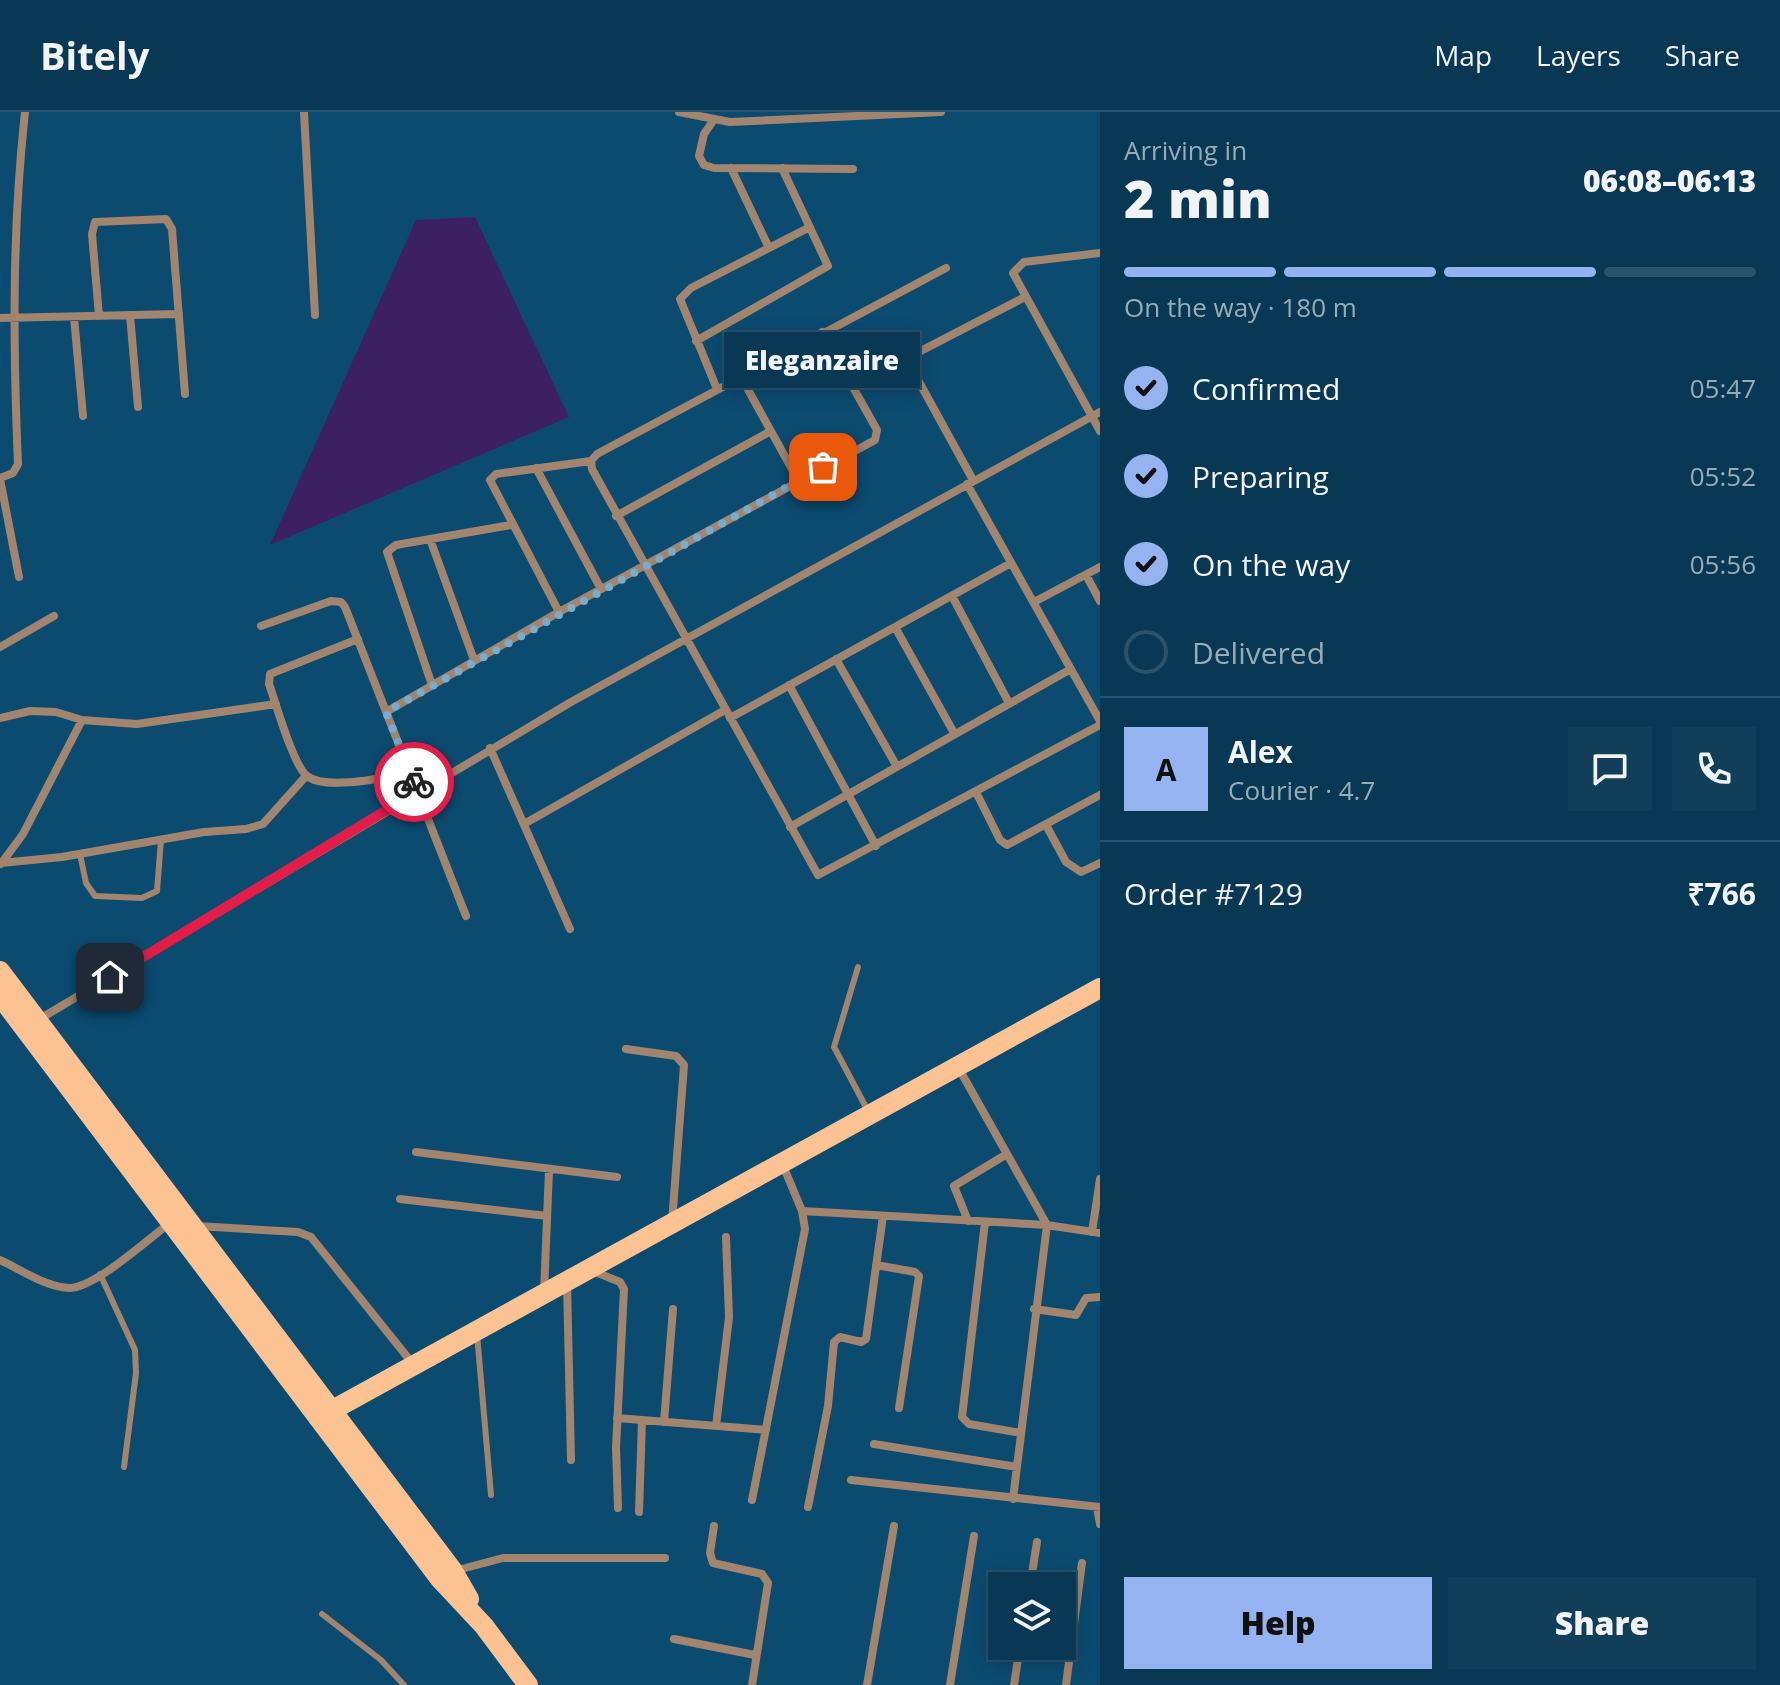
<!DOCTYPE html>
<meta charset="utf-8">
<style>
body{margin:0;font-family:"Open Sans",sans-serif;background:#113f5a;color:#f1f3f6;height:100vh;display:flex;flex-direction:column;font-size:30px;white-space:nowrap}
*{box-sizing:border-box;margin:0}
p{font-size:26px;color:#98acb8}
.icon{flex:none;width:44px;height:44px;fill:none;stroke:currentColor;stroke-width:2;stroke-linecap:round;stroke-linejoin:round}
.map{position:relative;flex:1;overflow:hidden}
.drawer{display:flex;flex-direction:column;background:#083854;width:680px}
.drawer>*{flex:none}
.fabs{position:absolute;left:988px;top:1460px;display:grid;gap:16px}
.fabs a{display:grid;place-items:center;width:88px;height:88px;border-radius:0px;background:#083854;box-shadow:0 4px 20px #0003,0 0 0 2px #29526b;font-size:40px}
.pin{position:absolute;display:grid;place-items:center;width:68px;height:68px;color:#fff;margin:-34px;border-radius:16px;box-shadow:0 4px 12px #0006}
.courier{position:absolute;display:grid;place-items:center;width:80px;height:80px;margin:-40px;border:6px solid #e11d48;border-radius:50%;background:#fff;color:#222;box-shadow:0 2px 10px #0007}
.bubble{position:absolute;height:56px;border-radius:0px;background:#083854;box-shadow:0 4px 20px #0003,0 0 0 2px #29526b;font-size:26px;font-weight:800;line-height:56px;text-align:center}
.summary em{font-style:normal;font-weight:800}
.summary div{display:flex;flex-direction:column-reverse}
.summary{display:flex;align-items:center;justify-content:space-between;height:136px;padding:0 24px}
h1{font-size:52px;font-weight:800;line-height:60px}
.bar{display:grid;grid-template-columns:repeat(4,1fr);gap:12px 8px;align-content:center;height:96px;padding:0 24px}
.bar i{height:10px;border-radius:6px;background:#29526b}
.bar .on{background:#95b2f1}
.bar p{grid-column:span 4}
.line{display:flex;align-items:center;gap:20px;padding:0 24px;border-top:2px solid #29526b}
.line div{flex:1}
.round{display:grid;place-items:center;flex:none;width:84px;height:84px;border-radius:0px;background:#113f5a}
ol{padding:0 24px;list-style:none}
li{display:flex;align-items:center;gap:24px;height:88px}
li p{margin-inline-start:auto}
li .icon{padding:8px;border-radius:50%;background:#95b2f1;color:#111;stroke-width:4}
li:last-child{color:#98acb8}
li i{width:44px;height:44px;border:4px solid #29526b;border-radius:50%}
.primary-button{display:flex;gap:16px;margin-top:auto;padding:16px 24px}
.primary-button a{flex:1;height:92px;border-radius:0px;background:#95b2f1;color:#111;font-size:32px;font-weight:800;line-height:92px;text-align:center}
.primary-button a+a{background:#113f5a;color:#f1f3f6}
header{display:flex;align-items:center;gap:48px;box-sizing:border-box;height:112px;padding:0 40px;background:#083854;border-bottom:2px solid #29526b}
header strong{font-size:38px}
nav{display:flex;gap:44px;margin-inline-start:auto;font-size:28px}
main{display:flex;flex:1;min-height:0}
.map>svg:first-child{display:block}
</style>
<header>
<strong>Bitely</strong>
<nav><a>Map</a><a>Layers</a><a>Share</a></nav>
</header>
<main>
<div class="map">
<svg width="1100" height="1573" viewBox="0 0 1100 1573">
<rect width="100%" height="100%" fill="#0b4b70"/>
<path fill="#3d2062" d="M475,105L569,305L270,433L416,108Z"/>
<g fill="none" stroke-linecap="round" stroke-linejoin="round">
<path stroke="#a2856e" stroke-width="6" d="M80,742L86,771L95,784L142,786L157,779L161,728
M858,855L834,935L868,999
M100,1162L135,1238L136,1261L124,1355
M477,1222L491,1383
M322,1502L381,1548L404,1573"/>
<path stroke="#a2856e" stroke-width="8" d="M304,0L315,203
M679,0L730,10L941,0
M713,9L704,22L699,44L704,53L714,56L853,57
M731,56L769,136
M1100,141L1024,150L1013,161L1100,319
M946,156L597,342L591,349L592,357L818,763L1100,613
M130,203L138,295
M99,204L92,122L95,110L166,107L172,117L185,282
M74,205L83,304
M0,206L179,202
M696,229L828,154L782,56
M907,248L973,368
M741,265L798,368
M853,274L1025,185
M717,277L680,187L691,176L810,115
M536,356L601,477
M0,366L13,361L18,352C13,233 12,118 25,0
M0,367L19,465
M967,372L1100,609
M616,404L771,319
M430,427L474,548
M1086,463L1100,489
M952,484L1009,591
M1034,490L1100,455
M559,500L490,368L496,362L591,349
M261,514L331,489L341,490L345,495L466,804
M895,515L954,621
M358,527L270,562L269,572C276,591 293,653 307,664C326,679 387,665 411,661
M0,535L54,504
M836,547L896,653
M432,573L387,440L396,433L511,413
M789,573L876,734
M386,600L559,500L875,328L877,318L822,220
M0,606L30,599L56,600L82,608L137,612L276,592
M730,606L1011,451
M490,636L570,817
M976,680L1000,728L1007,733L1100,683
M524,712L725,598
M1046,713L1066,750L1081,760L1100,751
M790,715L1071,557
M1,751L62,745L204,720L246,717L263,712L306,664
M1,752L23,722L82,608
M38,908L571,590L1100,300
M626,937L676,944L684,953L672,1110
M958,955L1047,1113L1013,1387
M416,1040L617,1065
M400,1087L547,1104
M802,1099L1047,1113L1100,1121
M968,1109L954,1074L1007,1042
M985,1110L962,1305L969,1312L1021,1321
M197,1114L298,1120L311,1125L413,1252
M1092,1120L1100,1067
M0,1148C20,1157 47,1176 70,1176C96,1175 148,1127 170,1111
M876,1153L915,1160L919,1164L899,1296
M593,1159L620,1170L624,1177L616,1336L618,1396
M567,1170L571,1348
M544,1181L549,1058
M1034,1197L1076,1203L1086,1186L1100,1185
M617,1306L766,1318
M664,1310L673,1197
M716,1314L729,1205L726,1125
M874,1332L1017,1355
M851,1368L1100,1395
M752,1388L805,1117L802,1099L782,1051
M808,1395L828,1294L834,1230L840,1225L861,1230L866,1227L883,1104
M1097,1395L1100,1412
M639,1400L642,1308
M714,1414L710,1441L713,1451L762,1462L768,1471L752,1573
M454,1459L503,1446H665
M1030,1474L1037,1430
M674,1527L755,1543
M867,1573L894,1414
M950,1573L974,1424
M1014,1573L1020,1534
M1066,1573L1082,1451"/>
<path stroke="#fcc292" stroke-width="20" d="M0,859L453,1459L469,1487
M0,884L440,1467L484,1514L528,1573
M318,1306L1100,876"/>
</g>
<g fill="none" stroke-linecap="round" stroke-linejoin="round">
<path stroke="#7dabca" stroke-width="8" stroke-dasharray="0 14.4" d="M414,670L386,600L823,355"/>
<path stroke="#e11d48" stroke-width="10" d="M110,865L418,679L414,670"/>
</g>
</svg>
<div class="fabs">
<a><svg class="icon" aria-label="layers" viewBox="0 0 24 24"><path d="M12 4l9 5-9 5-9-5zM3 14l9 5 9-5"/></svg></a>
</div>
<div class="pin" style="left:823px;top:355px;background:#ea580c"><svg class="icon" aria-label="bag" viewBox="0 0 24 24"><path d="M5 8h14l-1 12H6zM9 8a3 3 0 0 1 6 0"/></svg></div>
<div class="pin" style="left:110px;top:865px;background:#1f2937"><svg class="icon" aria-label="home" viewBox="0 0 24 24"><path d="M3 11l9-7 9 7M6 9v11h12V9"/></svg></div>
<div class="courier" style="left:414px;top:670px"><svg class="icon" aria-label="bike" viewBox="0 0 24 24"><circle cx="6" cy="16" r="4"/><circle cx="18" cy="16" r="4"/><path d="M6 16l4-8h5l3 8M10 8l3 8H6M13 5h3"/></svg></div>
<div class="bubble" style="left:724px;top:220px;width:196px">Eleganzaire</div>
</div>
<section class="drawer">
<div class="summary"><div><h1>2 min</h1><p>Arriving in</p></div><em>06:08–06:13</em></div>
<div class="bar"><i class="on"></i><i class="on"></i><i class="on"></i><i></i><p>On the way · 180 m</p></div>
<ol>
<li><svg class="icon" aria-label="check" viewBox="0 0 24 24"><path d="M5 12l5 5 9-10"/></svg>Confirmed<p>05:47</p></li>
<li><svg class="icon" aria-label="check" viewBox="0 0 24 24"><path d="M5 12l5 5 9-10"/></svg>Preparing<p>05:52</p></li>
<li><svg class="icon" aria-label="check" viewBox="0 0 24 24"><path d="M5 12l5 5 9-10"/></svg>On the way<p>05:56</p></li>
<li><i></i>Delivered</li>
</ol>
<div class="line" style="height:144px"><b class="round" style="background:#95b2f1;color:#111">A</b><div><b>Alex</b><p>Courier · 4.7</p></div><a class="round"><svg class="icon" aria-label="chat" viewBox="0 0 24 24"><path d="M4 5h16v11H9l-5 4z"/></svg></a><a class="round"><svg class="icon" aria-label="phone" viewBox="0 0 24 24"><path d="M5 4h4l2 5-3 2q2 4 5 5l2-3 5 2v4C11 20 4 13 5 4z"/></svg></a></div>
<div class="line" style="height:104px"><div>Order #7129</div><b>₹766</b></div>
<div class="primary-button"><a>Help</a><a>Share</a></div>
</section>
</main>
